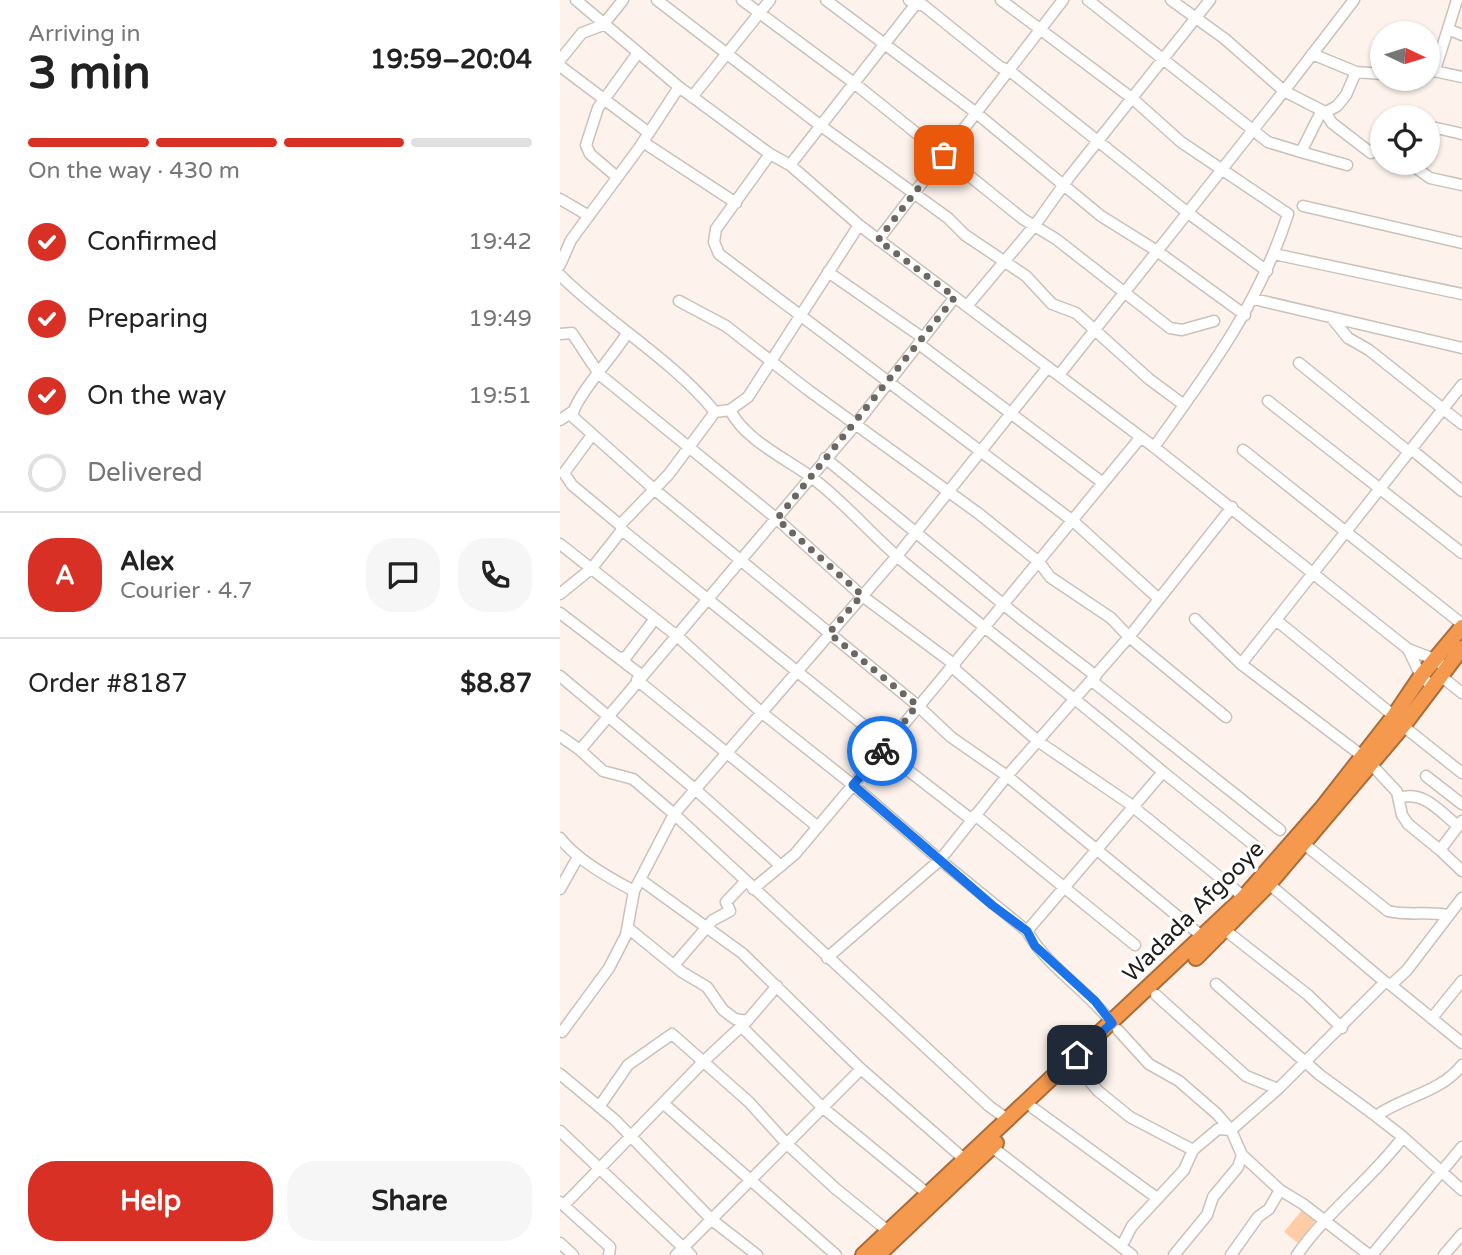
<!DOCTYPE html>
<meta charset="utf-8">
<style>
body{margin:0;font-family:"Varela Round",sans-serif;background:#f6f6f6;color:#222;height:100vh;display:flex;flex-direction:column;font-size:26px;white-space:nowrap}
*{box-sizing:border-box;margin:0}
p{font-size:23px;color:#767676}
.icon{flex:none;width:38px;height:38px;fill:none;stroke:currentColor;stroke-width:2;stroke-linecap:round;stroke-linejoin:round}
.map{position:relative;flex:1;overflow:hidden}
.drawer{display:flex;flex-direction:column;background:#fff;width:560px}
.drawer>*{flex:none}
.needle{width:46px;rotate:94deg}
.buttons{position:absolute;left:810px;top:21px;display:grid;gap:14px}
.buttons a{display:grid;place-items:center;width:70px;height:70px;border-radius:50%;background:#fff;box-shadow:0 2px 5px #0004;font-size:35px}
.pin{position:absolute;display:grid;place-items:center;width:60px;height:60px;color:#fff;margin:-30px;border-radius:14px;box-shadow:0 4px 10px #0006}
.courier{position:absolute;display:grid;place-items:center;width:70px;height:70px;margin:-35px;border:5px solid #1a73e8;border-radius:50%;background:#fff;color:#222;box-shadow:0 2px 9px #0007}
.summary em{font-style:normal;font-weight:700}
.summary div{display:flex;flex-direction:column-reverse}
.summary{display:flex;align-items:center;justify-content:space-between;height:119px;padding:0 28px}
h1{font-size:46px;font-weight:700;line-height:52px}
.bar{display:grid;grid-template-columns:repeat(4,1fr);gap:10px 7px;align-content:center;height:84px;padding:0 28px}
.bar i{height:9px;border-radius:5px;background:#e0e0e0}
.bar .active{background:#d93025}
.bar p{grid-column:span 4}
.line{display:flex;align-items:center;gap:18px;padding:0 28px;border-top:2px solid #e0e0e0}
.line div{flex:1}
.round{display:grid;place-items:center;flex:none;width:74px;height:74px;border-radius:28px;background:#f6f6f6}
ol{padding:0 28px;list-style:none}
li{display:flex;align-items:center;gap:21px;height:77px}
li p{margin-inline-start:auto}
li .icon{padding:7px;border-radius:50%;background:#d93025;color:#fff;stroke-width:4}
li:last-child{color:#767676}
li i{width:38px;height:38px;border:4px solid #e0e0e0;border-radius:50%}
.cta{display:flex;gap:14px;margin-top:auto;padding:14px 28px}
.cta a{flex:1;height:80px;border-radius:28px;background:#d93025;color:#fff;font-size:28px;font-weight:700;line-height:80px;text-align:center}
.cta a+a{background:#f6f6f6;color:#222}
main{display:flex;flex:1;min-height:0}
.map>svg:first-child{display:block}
</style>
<main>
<section class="drawer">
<div class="summary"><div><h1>3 min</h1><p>Arriving in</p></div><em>19:59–20:04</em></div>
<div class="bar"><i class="active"></i><i class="active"></i><i class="active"></i><i></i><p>On the way · 430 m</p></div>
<ol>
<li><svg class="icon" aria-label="check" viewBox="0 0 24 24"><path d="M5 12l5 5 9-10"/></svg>Confirmed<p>19:42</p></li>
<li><svg class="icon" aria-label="check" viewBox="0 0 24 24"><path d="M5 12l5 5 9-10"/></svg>Preparing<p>19:49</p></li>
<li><svg class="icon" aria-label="check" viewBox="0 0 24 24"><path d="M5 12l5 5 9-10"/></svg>On the way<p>19:51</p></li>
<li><i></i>Delivered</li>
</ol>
<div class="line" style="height:126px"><b class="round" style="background:#d93025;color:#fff">A</b><div><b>Alex</b><p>Courier · 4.7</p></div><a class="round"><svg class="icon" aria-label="chat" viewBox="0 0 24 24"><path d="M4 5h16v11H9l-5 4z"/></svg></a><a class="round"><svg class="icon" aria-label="phone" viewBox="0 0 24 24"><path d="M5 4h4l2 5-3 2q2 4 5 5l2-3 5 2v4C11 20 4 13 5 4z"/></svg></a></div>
<div class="line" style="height:91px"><div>Order #8187</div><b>$8.87</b></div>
<div class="cta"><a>Help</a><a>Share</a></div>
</section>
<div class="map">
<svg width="902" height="1255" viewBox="0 0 902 1255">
<rect width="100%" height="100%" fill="#fdf3ec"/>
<path fill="#fecca7" d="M743,1209L756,1220L738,1243L724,1232Z"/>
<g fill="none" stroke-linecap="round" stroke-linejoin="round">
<g stroke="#cac1ba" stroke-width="13">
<path id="minor" d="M16,0L119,87L210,154L230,165L299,225L594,447L848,649L874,659L888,669
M97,0L261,126L388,218L405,235L466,276L492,304L516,313L589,379L624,405
M182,0L294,83L463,219L496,239L610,328L622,330L654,321
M266,0L415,112L541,216L597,251L685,315
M349,0L355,5H363L440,67L450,71L628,213L707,271
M441,0L573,99L621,142L728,214C699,304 649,371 594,447
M528,0L708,142L741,152
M794,0L724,91L765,112L772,123L811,153
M890,30L902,35
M752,54L796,72L822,74
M0,60L22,33L43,25L63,0
M0,66L89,133
M869,70L902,77
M875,70L897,0
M132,97L210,0
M868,126L902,134
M83,142L176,203
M210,154L156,229L154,242L159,254L513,521L599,599
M849,163L870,178L902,185
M230,165L359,0
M787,165L741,152L759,116L777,106L786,95L796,72
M57,177L30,154L26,145L38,108L77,54
M0,199L29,216
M743,206L902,243
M318,240L503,0
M714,254L902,294
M0,265L11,240L79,148L119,87
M268,272L363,338
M0,275C48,323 113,360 155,412
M694,299L902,348
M119,301L166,326L248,390L418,513L479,562L490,577L551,618L569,637L666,717
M407,306L475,225L510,176L650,0
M771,317L788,338L809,350L902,424
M67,333C58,351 10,402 13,417L95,490L357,705L391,737L447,776L643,937
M0,334L12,333L39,374L217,519L301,595L395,665
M359,344L543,483
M739,363L849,452
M499,375L724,91L665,39L611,0
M708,401L902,553
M170,410L188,397L299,225
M0,420L12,412
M32,435L4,473L12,485L60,525
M851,449L902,491
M683,450L902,624
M265,458L460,618L536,676
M62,530L327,744
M0,544L117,636L201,712L293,785C390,670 485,553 581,437
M0,594L32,568L62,530L60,525L109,474L155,412L170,410C185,440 225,458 251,477C285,502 313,537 346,564C431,634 519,700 603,772L467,931
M0,613L81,675
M635,619L681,664L801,755
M716,620L834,716
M848,649L861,676L874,688
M59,658L66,657L94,620
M681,664L902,385
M392,667L479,742L567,802L684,897
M0,676L136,790L221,866
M882,677L902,693
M77,680L258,827
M532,681L720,830
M843,726L902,773
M0,736L20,750L296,424L395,297
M322,750L412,820
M811,764L837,792L842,815L848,824L880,850
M603,772L700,850
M866,776L902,804
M839,798C864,790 879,811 898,826
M415,815L575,945
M902,821L880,850L902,871
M0,838C15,858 51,879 74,891
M744,844L828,911C848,916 867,911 887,915
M81,880L182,953L301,1069L404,1159
M709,884L825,982
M0,889L18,857
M193,889L235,854L293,785L380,860L447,776L569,637L672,507
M68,928L122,972L147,987L163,1010L175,1019L187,1021
M665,930L748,995L782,1028
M267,958L380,860L467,931C487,967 527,990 552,1023
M115,964L153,920L170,911L166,902L185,882
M656,984L760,1075L816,1116
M831,985L902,1043
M596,995L686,1076L718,1089
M872,1018L902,981
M181,1026L262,1107L368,1194
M558,1030L589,1064L619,1081L657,1114L671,1130L682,1155L720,1190L709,1209L698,1217L671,1255
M2,1032L49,968L66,935L74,891L114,814L73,779L43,771L20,750
M518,1067L538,1091L570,1117L633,1150
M0,1074L55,1120L152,1220L197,1255
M104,1104L276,1255
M39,1107L68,1065L112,1034L189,1102L227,1144L276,1189L328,1231
M473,1108L597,1198
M447,1119L429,1106L114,814L337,556L488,367
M0,1131L131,1255
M843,1137L902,1190
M432,1147L572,1255
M720,1190L743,1204L809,1255
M0,1202L50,1247L49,1255
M4,1205L144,1061L187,1021L217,986
M0,1243L13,1255
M561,1247L572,1226L624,1170L633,1150L658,1129L671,1130L718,1089L825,982L831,985L847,970L902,898
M116,1255L301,1069
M614,1255L647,1215L653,1197L678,1167L682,1155
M737,1255C767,1211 811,1180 843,1137L816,1116C844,1096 880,1093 902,1065
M812,1255L902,1147
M884,1255L902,1234"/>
</g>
<g stroke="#a96d3b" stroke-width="18">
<path id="highway" d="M636,958L709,884L843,726L902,648
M303,1255L684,897L762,808L834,716L861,676L902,627
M318,1255L436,1143"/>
</g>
<use href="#minor" stroke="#fff" stroke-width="10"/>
<use href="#highway" stroke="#f4994d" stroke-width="14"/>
</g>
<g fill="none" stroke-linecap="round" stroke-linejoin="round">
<path stroke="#6d6763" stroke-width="7" stroke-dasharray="0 12.6" d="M322,751L357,705L269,633L302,595L217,519L395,297L318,240L384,155"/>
<path stroke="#1a73e8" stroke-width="9" d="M322,751L293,785L432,905L467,931L475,946L535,1001L552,1023L517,1055"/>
</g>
<g text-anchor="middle" stroke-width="7" stroke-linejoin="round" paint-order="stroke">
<g font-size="23" fill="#1f1c19" stroke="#fff">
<text transform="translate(633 911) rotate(-45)" y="8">Wadada Afgooye</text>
</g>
</g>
</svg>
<div class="buttons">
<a><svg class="needle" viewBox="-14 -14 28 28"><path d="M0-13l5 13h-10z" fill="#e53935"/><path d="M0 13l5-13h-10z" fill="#767676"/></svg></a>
<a><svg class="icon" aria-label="locate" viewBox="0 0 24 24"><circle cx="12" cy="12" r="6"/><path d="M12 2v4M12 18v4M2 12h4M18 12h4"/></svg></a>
</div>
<div class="pin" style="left:384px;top:155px;background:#ea580c"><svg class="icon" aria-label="bag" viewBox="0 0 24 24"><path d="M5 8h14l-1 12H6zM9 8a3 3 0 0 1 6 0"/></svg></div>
<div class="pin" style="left:517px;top:1055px;background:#1f2937"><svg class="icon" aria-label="home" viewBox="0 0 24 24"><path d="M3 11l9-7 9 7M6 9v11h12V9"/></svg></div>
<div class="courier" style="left:322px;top:751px"><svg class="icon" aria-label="bike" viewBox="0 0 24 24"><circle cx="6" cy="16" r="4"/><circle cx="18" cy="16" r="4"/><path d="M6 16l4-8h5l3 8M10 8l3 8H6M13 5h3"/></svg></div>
</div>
</main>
